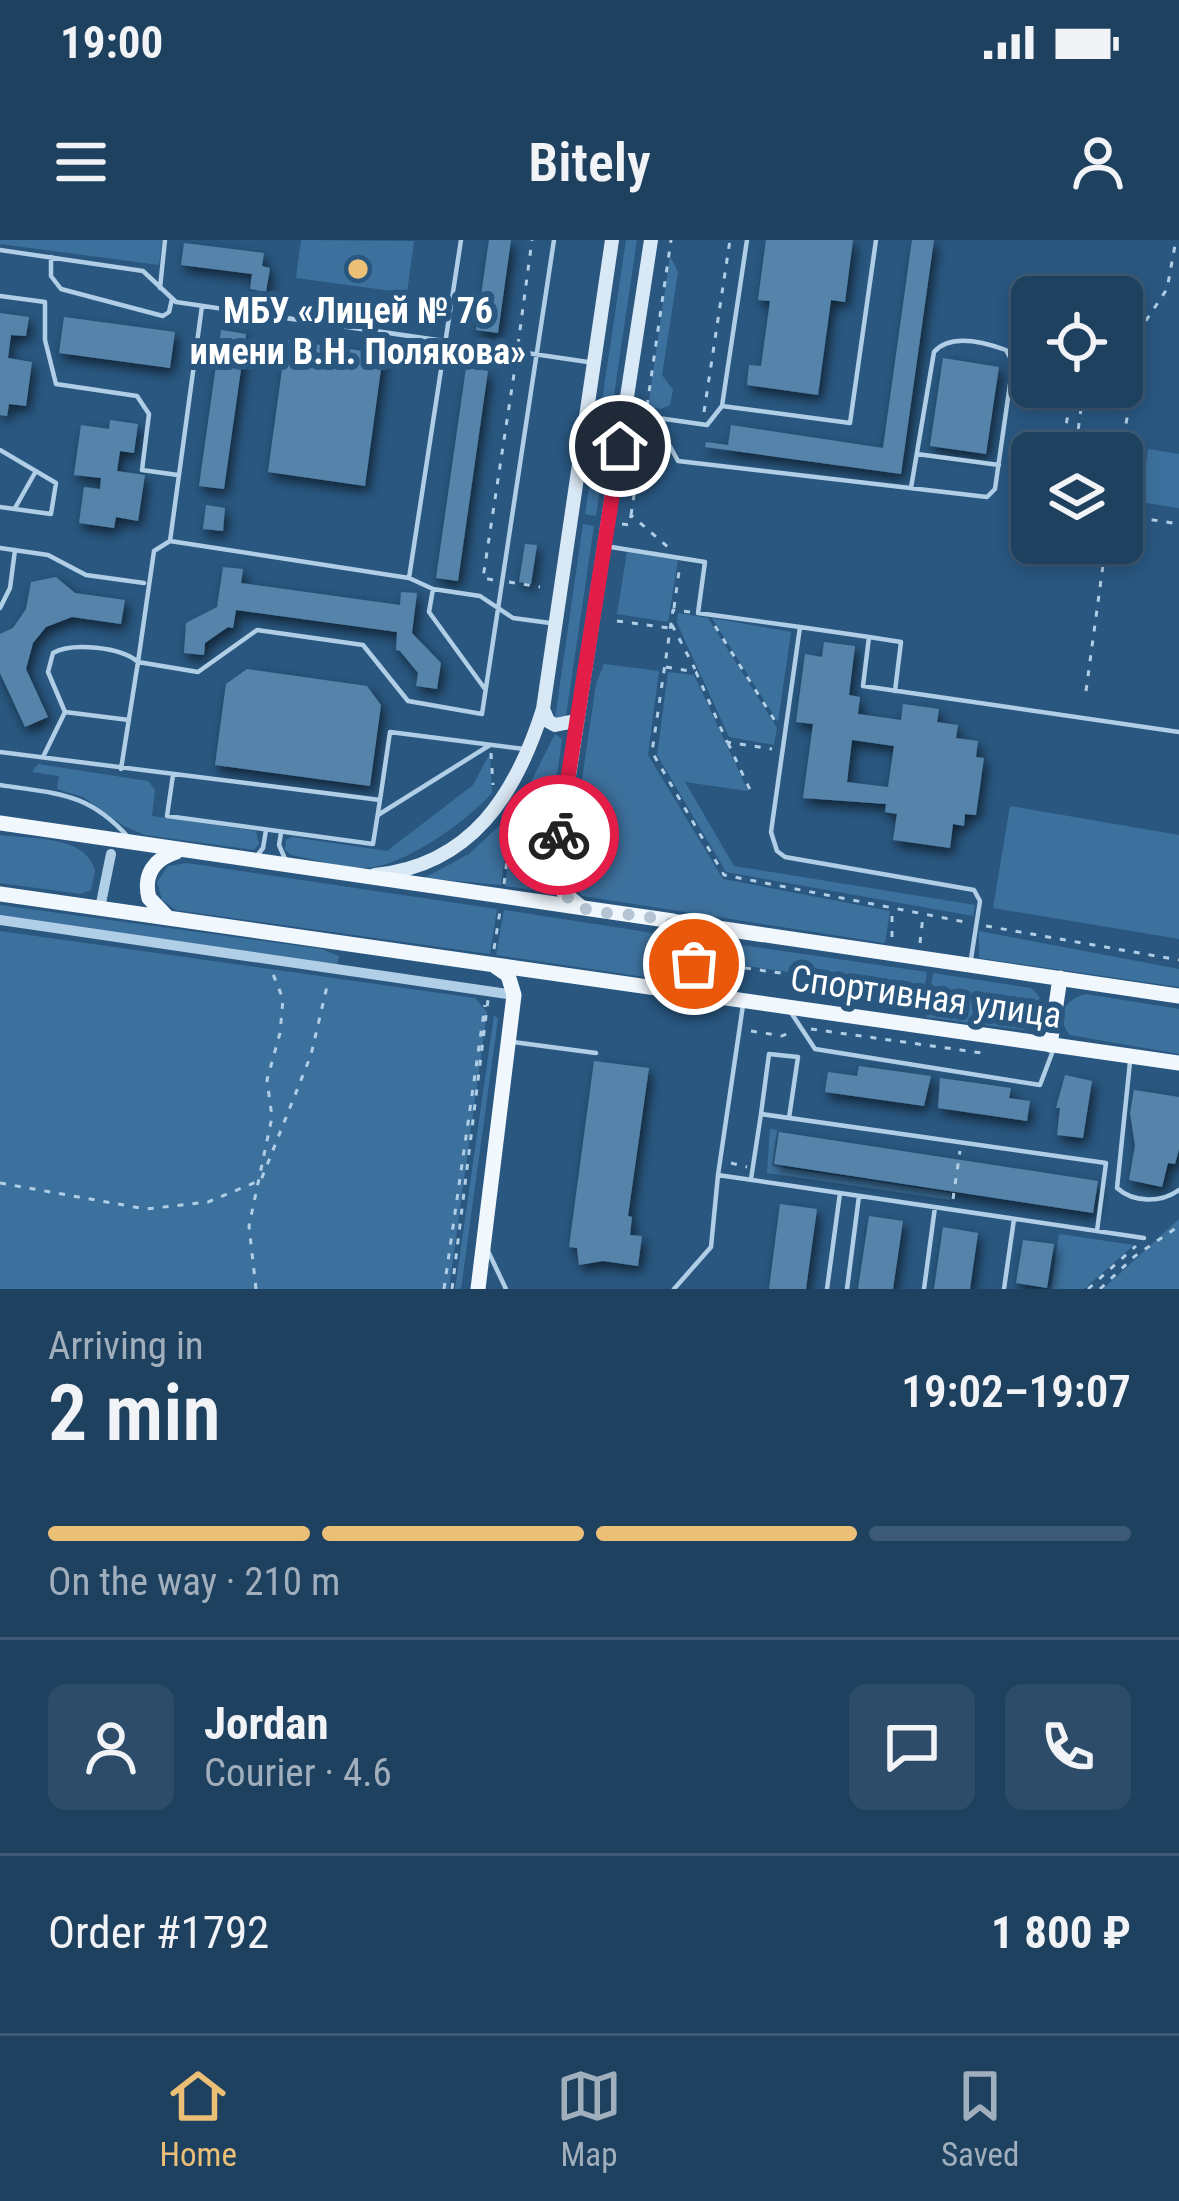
<!DOCTYPE html>
<meta charset="utf-8">
<style>
body{margin:0;font-family:"Roboto Condensed",sans-serif;background:#2c4c69;color:#f1f3f6;height:100vh;display:flex;flex-direction:column;font-size:45px;white-space:nowrap}
*{box-sizing:border-box;margin:0}
p{font-size:39px;color:#a1afbd}
.icon{flex:none;width:66px;height:66px;fill:none;stroke:currentColor;stroke-width:2;stroke-linecap:round;stroke-linejoin:round}
.map{position:relative;height:1049px;overflow:hidden}
.sheet{display:flex;flex-direction:column;background:#1f4160;flex:1}
.sheet>*{flex:none}
.buttons{position:absolute;left:1011px;top:36px;display:grid;gap:24px}
.buttons a{display:grid;place-items:center;width:132px;height:132px;border-radius:18px;background:#1f4160;box-shadow:0 6px 18px #0003,0 0 0 3px #3c5a75;font-size:60px}
.pin{position:absolute;display:grid;place-items:center;width:102px;height:102px;color:#fff;margin:-51px;border:6px solid #fff;border-radius:50%;box-shadow:0 3px 12px #0007}
.courier{position:absolute;display:grid;place-items:center;width:120px;height:120px;margin:-60px;border:9px solid #e11d48;border-radius:50%;background:#fff;color:#222;box-shadow:0 3px 15px #0007}
.summary em{font-style:normal;font-weight:600}
.summary div{display:flex;flex-direction:column-reverse}
.summary{display:flex;align-items:center;justify-content:space-between;height:204px;padding:0 48px}
h1{font-size:78px;font-weight:600;line-height:90px}
.bar{display:grid;grid-template-columns:repeat(4,1fr);gap:18px 12px;align-content:center;height:144px;padding:0 48px}
.bar i{height:15px;border-radius:9px;background:#3c5a75}
.bar .selected{background:#ecbf77}
.bar p{grid-column:span 4}
.line{display:flex;align-items:center;gap:30px;padding:0 48px;border-top:3px solid #3c5a75}
.line div{flex:1}
.round{display:grid;place-items:center;flex:none;width:126px;height:126px;border-radius:18px;background:#2c4c69}
.status{display:flex;justify-content:space-between;align-items:center;height:84px;padding:0 60px;background:#1f4160;direction:ltr}
.status svg{height:33px;fill:currentColor}
header{display:flex;justify-content:space-between;align-items:center;height:156px;padding:0 48px;background:#1f4160;font-size:54px;font-weight:600}
.dock{display:flex;justify-content:space-around;align-items:center;height:168px;border-top:3px solid #3c5a75;background:#1f4160;font-size:33px;color:#a1afbd}
.dock a{display:grid;justify-items:center;gap:6px}
.dock .selected{color:#ecbf77}
.map>svg:first-child{display:block}
</style>
<div class="status"><b>19:00</b><svg viewBox="0 0 49 12"><path d="M0 12V9h3v3zM5 12V6h3v6zM10 12V3h3v9zM15 12V0h3v12zM26 1h20v11H26zM47 4h2v5h-2z"/></svg></div>
<header><svg class="icon" aria-label="menu" viewBox="0 0 24 24"><path d="M4 6h16M4 12h16M4 18h16"/></svg>Bitely<svg class="icon" aria-label="person" viewBox="0 0 24 24"><circle cx="12" cy="8" r="4"/><path d="M4 21q1-7 8-7t8 7"/></svg></header>
<div class="map">
<svg width="1179" height="1049" viewBox="0 0 1179 1049">
<defs>
<filter id="shadow"><feDropShadow dx="3.5" dy="6" stdDeviation="6" flood-color="#0009"/></filter>
</defs>
<rect width="100%" height="100%" fill="#295780"/>
<path fill="#3d719d" d="M0,0H162L159,25L0,4Z
M301,0L414,1L407,53L296,38Z
M626,0H637L596,276L585,274Z
M670,16L678,32L662,135L673,150L670,165L661,169L648,167Z
M1148,209L1179,214V268L1140,262Z
M583,284L594,286L566,476L555,478Z
M627,312L678,320L668,382L617,374Z
M678,373L708,378L777,488L774,505L729,497L677,383Z
M712,378L791,392L778,482Z
M604,424L659,431L648,515L723,639L890,671L885,703L582,656L571,641L569,628L596,444Z
M668,432L694,435L748,551L685,542L734,626L975,665L973,676L726,632L657,515Z
M555,494L562,499L541,651L505,646L515,573Z
M490,513L492,553C468,580 411,621 374,627C349,631 316,619 291,615L285,610L286,600L292,597L387,611L473,545Z
M38,524L148,541L155,550L152,576L256,591L259,604L254,610L145,595L124,586L83,557L57,549L59,536L32,532Z
M1010,566L1179,595V699L993,668Z
M510,576L501,645L424,638L469,614Z
M0,595C30,599 87,595 95,631L91,650L80,654L0,643Z
M187,623L497,669L490,714L176,670L162,660L157,642L168,626Z
M0,665L321,709L339,716L337,726L0,678Z
M504,670L672,696L683,703L687,722L677,736L658,739L496,715Z
M0,691L475,758L487,772L449,1049H0Z
M979,691L1179,729V747L979,718Z
M727,703L927,732L924,752L747,726L726,749L693,744L712,710Z
M933,733L1031,748L1039,756L1042,773L1036,784L1024,790L926,777Z
M1086,754L1179,769V814L1070,795C1055,777 1064,759 1086,754Z
M494,775L498,779L461,1049H455Z
M770,889L777,890L772,926L951,953L950,960L767,933Z
M1179,979V1049H1103Z
M1059,994L1134,1005L1084,1049H1051Z"/>
<path fill="#5583aa" fill-rule="evenodd" filter="url(#shadow)" d="M489,0H511L498,93L476,90Z
M766,0H853L845,62L831,60L818,155L747,145L749,125L761,126L770,61L758,60Z
M912,0H934L901,234L705,207L706,202L728,205L731,185L883,208Z
M184,3L264,13L262,26L270,28L266,52L250,49L252,34L181,25Z
M0,73L29,77L26,96L11,95L8,118L32,122L26,166L9,164L7,176L0,175Z
M64,77L175,92L170,128L59,113Z
M221,90L246,94L224,249L199,246Z
M286,100L383,114L365,246L268,232Z
M943,118L999,127L986,214L930,206Z
M466,128L488,131L458,341L436,338Z
M110,180L138,184L134,213L120,211L117,231L145,235L138,281L116,277L114,288L79,283L84,247L100,249L101,238L74,235L81,185L109,189Z
M206,265L225,268L223,291L203,289Z
M525,304L537,305L531,344L519,342Z
M223,327L243,329L241,343L400,365L401,352L417,353L412,393L441,423L437,449L416,446L418,433L400,411L396,410L397,392L236,370L233,388L228,387L205,403L204,415L184,413L186,383L217,367Z
M56,337L75,353L125,360L121,384L72,377L46,387L33,403L26,429L48,477L25,487L0,433V394L13,388L26,369L31,342Z
M824,402L855,406L849,455L860,457L858,474L901,480L903,464L939,469L937,482L958,485L956,498L978,501L976,517L984,518L976,575L965,574L964,586L953,584L950,608L893,600L897,574L885,572L886,564L803,558L813,484L796,482L805,414L822,417ZM852,500L894,506L888,547L847,542Z
M247,429L367,446L381,465L370,546L215,525L226,444Z
M594,821L649,828L628,976L632,977L630,995L642,996L638,1026L603,1021L579,1025L577,1008L569,1007Z
M859,826L931,836L924,866L825,852L828,832L857,836Z
M1065,835L1092,841L1083,898L1057,895L1060,868H1056Z
M940,838L1011,848L1009,858L1030,861L1027,881L938,868Z
M1134,850L1179,857V909L1175,924L1168,923L1162,947L1129,940L1135,906L1130,873Z
M779,892L1098,941L1093,973L774,924Z
M780,964L817,969L806,1049H769Z
M869,976L903,981L893,1049H858Z
M943,987L978,993L970,1049H934Z
M1023,1000L1054,1004L1047,1048L1016,1043Z"/>
<g fill="none" stroke-linecap="round" stroke-linejoin="round">
<path stroke="#b0cee5" stroke-width="3" stroke-dasharray="6 9" stroke-linecap="butt" d="M518,105L532,0
M647,166L671,0
M704,172L730,0
M1062,213L1071,153L1078,149L1083,154L1075,213
M1121,213L1143,85L1167,49L1176,0
M631,275L645,182
M1122,275L1179,284
M622,284L630,285L631,275L669,308
M493,340L483,338L516,121
M509,342L540,347
M674,368L680,324
M690,372L673,370L652,512L724,635L970,683
M617,381L669,388
M672,385L695,429
M715,386L777,484
M666,427L696,432L727,502L772,509
M1086,451L1106,303
M728,503L751,552
M491,513L493,545
M504,644L513,570
M986,686L1179,720
M892,697V671
M920,703L923,676
M494,709L500,671
M745,728L928,754
M811,789L982,813
M751,791L782,796L791,792
M731,923L747,927
M0,943L146,969L208,962L261,940L311,815L328,742
M953,959L960,911
M256,1049L249,986L272,877L267,840L280,793L283,759L273,734
M444,1049L485,765
M452,1049L488,760
M1088,1049L1136,1006
M1100,1049L1135,1016L1179,986"/>
<path stroke="#b0cee5" stroke-width="4.5" d="M461,0L409,338L433,349L480,356L513,378L550,383
M0,10L143,31L176,62L588,122
M51,17V36L61,49L163,76L169,72L172,59
M160,48L165,0
M0,56L45,62V100L56,144L137,156L149,174L142,230L178,235
M722,166L850,183L876,0
M630,174L707,185L722,166L747,0
M654,177L678,221L987,257L995,249L1013,123L1006,110C984,102 950,93 934,112L911,248
M0,210L56,243L51,274L0,267
M917,214L999,225
M15,268L36,231
M170,301L202,66
M611,307L705,322L698,373L800,387L771,592L777,611L785,617L974,650L980,661L971,719
M0,308L48,315L86,335L144,343
M409,338L170,301L154,311L138,422L198,432L257,390L363,405L408,461L482,474L554,0
M433,349L429,372L485,449
M0,368L10,348L15,310
M800,387L869,397L863,446L1179,492
M869,397L901,402L895,451
M65,472L129,480
M0,512L380,560L390,492L524,509
M43,517L65,472L48,432L53,413C72,402 121,407 138,422L121,529
M173,535L167,576L373,604L380,560
M0,545C58,554 88,552 129,598
M378,575L490,505
M281,593L279,605L286,621
M256,617L263,608L266,590
M790,771L815,809L1040,845L1054,808
M513,802L596,813
M1130,822L1117,948C1134,963 1161,963 1179,950
M761,874L769,814L798,817L789,878
M718,935L1144,998
M751,939L761,874L1106,923L1097,991
M488,1011L506,1049
M674,1049L711,1007L718,935L743,765
M827,1049L840,953
M847,1049L859,956
M924,1049L935,967
M1004,1049L1014,979"/>
<path stroke="#b0cee5" stroke-width="10" d="M100,668L111,614
M0,680L514,755"/>
<path stroke="#d9e8f5" stroke-width="14" d="M543,469L548,481L555,485L575,481
M375,635C472,625 516,554 543,469L612,0
M583,668L563,652L555,627L651,0"/>
<path stroke="#f0f7fd" stroke-width="15" d="M0,583L673,681L694,701C700,725 685,737 665,748
M0,654L1179,823
M168,678L149,658C143,635 154,619 176,612
M677,682L1179,756
M1050,805L1060,738
M478,1049L514,755L508,735L495,726"/>
</g>
<g fill="none" stroke-linecap="round" stroke-linejoin="round">
<path stroke="#b4c4d3" stroke-width="12" stroke-dasharray="0 21.6" d="M559,595C542,718 646,643 694,701V724"/>
<path stroke="#e11d48" stroke-width="15" d="M559,595L620,206"/>
</g>
<circle fill="#ecbf77" stroke="#295780" stroke-width="4.5" cx="358" cy="29" r="12"/>
<g text-anchor="middle" stroke-width="12" stroke-linejoin="round" paint-order="stroke">
<g font-size="36" font-weight="bold" fill="#fff" stroke="#295780">
<text x="358" y="83">МБУ «Лицей № 76<tspan x="358" dy="41">имени В.Н. Полякова»</tspan></text>
</g>
<g font-size="36" fill="#fff" stroke="#295780">
<text transform="translate(926 756) rotate(8)" y="13">Спортивная улица</text>
</g>
</g>
</svg>
<div class="buttons">
<a><svg class="icon" aria-label="locate" viewBox="0 0 24 24"><circle cx="12" cy="12" r="6"/><path d="M12 2v4M12 18v4M2 12h4M18 12h4"/></svg></a>
<a><svg class="icon" aria-label="layers" viewBox="0 0 24 24"><path d="M12 4l9 5-9 5-9-5zM3 14l9 5 9-5"/></svg></a>
</div>
<div class="pin" style="left:694px;top:724px;background:#ea580c"><svg class="icon" aria-label="bag" viewBox="0 0 24 24"><path d="M5 8h14l-1 12H6zM9 8a3 3 0 0 1 6 0"/></svg></div>
<div class="pin" style="left:620px;top:206px;background:#1f2937"><svg class="icon" aria-label="home" viewBox="0 0 24 24"><path d="M3 11l9-7 9 7M6 9v11h12V9"/></svg></div>
<div class="courier" style="left:559px;top:595px"><svg class="icon" aria-label="bike" viewBox="0 0 24 24"><circle cx="6" cy="16" r="4"/><circle cx="18" cy="16" r="4"/><path d="M6 16l4-8h5l3 8M10 8l3 8H6M13 5h3"/></svg></div>
</div>
<section class="sheet">
<div class="summary"><div><h1>2 min</h1><p>Arriving in</p></div><em>19:02–19:07</em></div>
<div class="bar"><i class="selected"></i><i class="selected"></i><i class="selected"></i><i></i><p>On the way · 210 m</p></div>
<div class="line" style="height:216px"><a class="round"><svg class="icon" aria-label="person" viewBox="0 0 24 24"><circle cx="12" cy="8" r="4"/><path d="M4 21q1-7 8-7t8 7"/></svg></a><div><b>Jordan</b><p>Courier · 4.6</p></div><a class="round"><svg class="icon" aria-label="chat" viewBox="0 0 24 24"><path d="M4 5h16v11H9l-5 4z"/></svg></a><a class="round"><svg class="icon" aria-label="phone" viewBox="0 0 24 24"><path d="M5 4h4l2 5-3 2q2 4 5 5l2-3 5 2v4C11 20 4 13 5 4z"/></svg></a></div>
<div class="line" style="height:156px"><div>Order #1792</div><b>1 800 ₽</b></div>
</section>
<nav class="dock">
<a class="selected"><svg class="icon" aria-label="home" viewBox="0 0 24 24"><path d="M3 11l9-7 9 7M6 9v11h12V9"/></svg>Home</a>
<a><svg class="icon" aria-label="map" viewBox="0 0 24 24"><path d="M3 6l6-2 6 2 6-2v14l-6 2-6-2-6 2zM9 4v14M15 6v14"/></svg>Map</a>
<a><svg class="icon" aria-label="saved" viewBox="0 0 24 24"><path d="M7 4h10v16l-5-4-5 4z"/></svg>Saved</a>
</nav>
